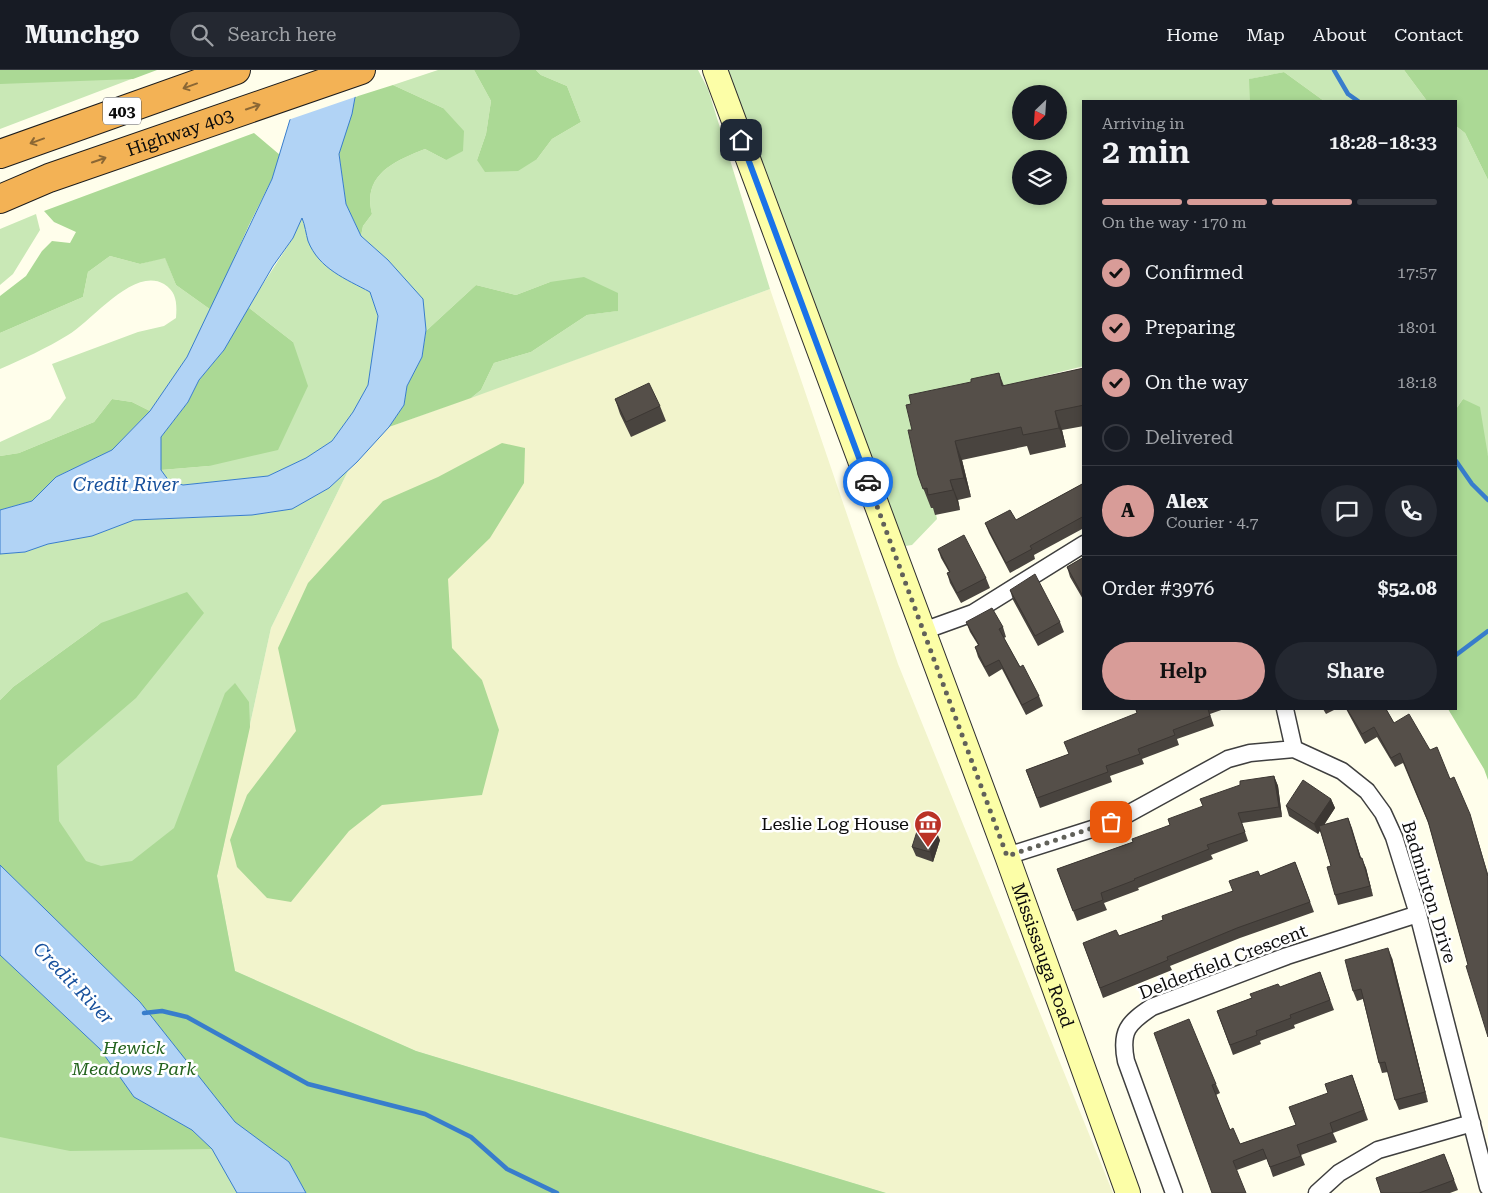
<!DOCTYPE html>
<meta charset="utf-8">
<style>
body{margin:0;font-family:"Roboto Serif",serif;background:#242831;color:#f1f3f6;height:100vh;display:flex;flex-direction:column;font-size:19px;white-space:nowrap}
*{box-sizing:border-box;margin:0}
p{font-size:16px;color:#9ea1a6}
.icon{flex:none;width:28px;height:28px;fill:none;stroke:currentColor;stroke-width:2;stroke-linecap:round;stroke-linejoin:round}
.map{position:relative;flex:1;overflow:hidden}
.side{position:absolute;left:1082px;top:30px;width:375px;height:610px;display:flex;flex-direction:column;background:#171b24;border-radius:0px;box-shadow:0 2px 8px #0003}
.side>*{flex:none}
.needle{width:32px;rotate:205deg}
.buttons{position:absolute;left:1012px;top:15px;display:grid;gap:10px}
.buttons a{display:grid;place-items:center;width:55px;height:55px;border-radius:50%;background:#171b24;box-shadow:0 2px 8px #0003;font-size:25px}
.pin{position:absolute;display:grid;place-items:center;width:42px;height:42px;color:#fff;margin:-21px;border-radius:10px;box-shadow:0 2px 8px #0006}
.courier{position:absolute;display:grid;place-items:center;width:50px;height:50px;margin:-25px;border:4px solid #1a73e8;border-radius:50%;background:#fff;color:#222;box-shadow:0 1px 6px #0007}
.head em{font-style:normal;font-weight:600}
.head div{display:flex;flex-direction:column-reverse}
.head{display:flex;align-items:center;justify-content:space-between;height:85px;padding:0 20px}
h1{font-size:32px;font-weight:600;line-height:38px}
.bar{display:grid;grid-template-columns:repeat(4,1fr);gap:8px 5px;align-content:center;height:60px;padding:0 20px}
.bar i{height:6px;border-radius:4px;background:#363941}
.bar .current{background:#d89c98}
.bar p{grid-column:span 4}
.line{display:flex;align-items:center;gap:12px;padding:0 20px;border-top:1px solid #363941}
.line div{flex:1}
.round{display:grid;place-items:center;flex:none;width:52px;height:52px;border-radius:26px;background:#242831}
ol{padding:0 20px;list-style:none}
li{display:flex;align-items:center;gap:15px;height:55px}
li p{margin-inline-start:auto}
li .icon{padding:5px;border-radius:50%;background:#d89c98;color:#111;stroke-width:4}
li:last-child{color:#9ea1a6}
li i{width:28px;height:28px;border:2px solid #363941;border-radius:50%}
.primary-button{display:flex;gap:10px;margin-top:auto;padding:10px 20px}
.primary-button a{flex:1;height:58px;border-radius:30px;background:#d89c98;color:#111;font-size:20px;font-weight:600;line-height:58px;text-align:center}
.primary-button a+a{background:#242831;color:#f1f3f6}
header{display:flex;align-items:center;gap:30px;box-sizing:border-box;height:70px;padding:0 25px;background:#171b24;border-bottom:1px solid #363941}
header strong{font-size:24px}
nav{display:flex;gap:28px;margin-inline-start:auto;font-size:18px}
.search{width:350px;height:45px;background:#242831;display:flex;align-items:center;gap:12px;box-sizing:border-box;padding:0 18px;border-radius:28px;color:#9ea1a6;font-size:19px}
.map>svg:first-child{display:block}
</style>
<header>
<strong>Munchgo</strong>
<div class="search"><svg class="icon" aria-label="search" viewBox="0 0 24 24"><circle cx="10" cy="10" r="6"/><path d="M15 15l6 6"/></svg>Search here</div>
<nav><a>Home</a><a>Map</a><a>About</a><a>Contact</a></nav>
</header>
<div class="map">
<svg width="1488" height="1123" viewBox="0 0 1488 1123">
<rect width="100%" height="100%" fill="#fffeeb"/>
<path fill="#f2f4cc" d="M770,219L898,594L1113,1123H886L416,981L235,901L217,806L271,558L349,399L389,357Z"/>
<path fill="#c9e8b6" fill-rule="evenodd" d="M0,0H155L0,59Z
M438,0H474L491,31L486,64L477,90L537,89L552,69L581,52L567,16L541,5L536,0H698L708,19L770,219L471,328L481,320L494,293L531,282L587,245L617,241L550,212L516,225L476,215L426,261L422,229L388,190L361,166L363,156L372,144C362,105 394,91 425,79L446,90L443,38L393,15Z
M729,0H1404L1427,31H1324L1284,2L1250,9V31H1084V296L915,338L937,449L912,475L905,476L729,6ZM1021,24H1059V61H1021ZM1021,89H1059V126H1021Z
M1456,56L1465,63L1488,110V386L1463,329L1456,339Z
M36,144L40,160L13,204L0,215V159Z
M302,147C314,193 331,201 370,222L378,246L368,315L353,342L332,371L306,388L268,406L183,415L169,411L161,400L209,396L293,272L248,237L293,168Z
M110,186L140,194L165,187L176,215L211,240L187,287L150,341L132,332L112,329L94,352L19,383L0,386V372L50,349L66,328L52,294L138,262L164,256L176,248C177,234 177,222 164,214C134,196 92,251 68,265C47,278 23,289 0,299V263L83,227L88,202Z
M349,399L271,558L217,806L235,901L416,981L886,1123H0V653L101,553L13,617L0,630V484L25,482L48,474L92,466L134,450L252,445L292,439L329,418Z"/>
<path fill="#abd995" d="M0,0H157L133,9L0,14Z
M474,0H536L541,5L567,16L581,52L552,69L537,89L518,101L485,102L477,90L486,64L491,31Z
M1404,0H1488V110L1465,63L1456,56V31H1427Z
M1284,2L1324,31H1250L1249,9Z
M393,15L443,38L464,61L463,81L446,90L425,79C394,91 362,105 372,144L363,156L361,166L346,134L339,84L355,27Z
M254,63L280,85L272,109L249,155L211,240L176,215L165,188L140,194L110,186L88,202L83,227L0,263V226L26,206L42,181L52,171L70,173L76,162L54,152L44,141Z
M584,207L618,223V241L587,245L531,282L494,293L481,320L471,328L389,357L404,335L407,316L422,287L426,261L476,215L516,225L550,212Z
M248,237L293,272L308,316L278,380L209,396L161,400V367L188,332L199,310L224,280Z
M112,329L132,332L150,341L112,380L56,407L32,431L0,440V386L19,383L94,352Z
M1463,329L1480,337L1488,386V710L1484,699L1448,639H1456V339Z
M502,373L525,378L524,413L490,468L448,509L452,578L482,610L499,660L482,725L382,735L349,761L291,832L267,828L237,797L230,770L247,725L296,661L278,578L308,513L383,431L438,407Z
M187,522L204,543L136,628L57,696L59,751L86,791L101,796L132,791L174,758L225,623L235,613L249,632L250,657L217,806L235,901L416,981L886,1123H306L289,1092L235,1053L140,932L0,795V630L13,617L101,553Z
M0,885L100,979L134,1027L192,1060L212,1079L70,1081L0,1067Z"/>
<path fill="#b1d3f5" stroke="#387dcc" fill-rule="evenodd" d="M305,0H360L352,44L339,84L346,134L361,166L388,190L423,229L426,260L422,287L407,316L404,335L389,357L357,392L329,418L292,439L252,445L134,450L92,466L48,474L25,482L0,484V440L32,431L56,407L112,380L150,341L187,287L272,109ZM302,148C305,155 306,164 308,171C319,199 346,209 370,222L378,246L368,315L353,342L332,371L306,388L268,406L183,415L169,411L161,400V367L188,332L199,310L224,280L273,196L293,168Z
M0,795L140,932L235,1052L289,1092L306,1123H237L212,1079L192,1060L134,1027L100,979L0,885Z"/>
<path fill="#fffeeb" d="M303,0H362L358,26L288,50Z"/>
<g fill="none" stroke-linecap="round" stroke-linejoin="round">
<path stroke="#387dcc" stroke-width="4.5" d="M1334,0L1348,24L1358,31
M1456,391L1472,414L1488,430
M1456,585L1488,561
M144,943L162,941L187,947L308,1014L425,1044L471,1067L507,1099L557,1123"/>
<g stroke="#3f3f3f" stroke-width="19">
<path id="street" d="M923,561L973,543L1084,474
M1285,639L1294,679
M1007,786L1095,758L1126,745L1228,689L1250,683L1294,679L1342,701L1367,721L1383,743L1394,767L1418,844L1488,1117
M1174,1123L1126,991C1120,961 1128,953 1152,937L1287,886L1418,844
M1317,1123L1339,1103L1378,1080L1472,1053"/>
</g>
<g stroke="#2e2e2e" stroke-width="26">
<g id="secondary">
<path id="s1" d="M715,0L1007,786L1128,1123"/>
</g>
</g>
<g stroke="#1d1d1d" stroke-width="30">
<g id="highway">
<path d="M0,84L236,0"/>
<path id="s2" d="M0,129L49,108L361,0"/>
</g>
</g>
<use href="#street" stroke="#fff" stroke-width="16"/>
<use href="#secondary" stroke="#fcfea7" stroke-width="24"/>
<use href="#highway" stroke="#f3b255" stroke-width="28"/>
</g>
<path fill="#49443f" d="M1084,298V356L1062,360L1066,377L1030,385L1027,376L962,390L971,427L958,430L960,440L935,445L933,438H931L918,405L912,360L971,312L999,303L1004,316Z
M615,329L660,336L666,351L631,367L620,344Z
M1084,413V458L1034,485L1035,489L1010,503L989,463L985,453L1016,450Z
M938,479L986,508L990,518L961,533L950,513L947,503L949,502L941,488Z
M1084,487V531L1070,507L1067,497Z
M1010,520L1060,552L1064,562L1038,576L1013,530Z
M966,552L1003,557L1006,567L1004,568L1020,597L1039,626L1043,636L1026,645L1002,599L989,607L978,587L975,577L978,575L970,562Z
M1139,639H1224L1210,644L1214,656L1177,669L1179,675L1142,689L1144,694L1110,706L1112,712L1040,738L1026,700L1069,684L1137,643Z
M1323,639H1336L1326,644Z
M1346,639H1386L1394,653L1430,680L1450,709L1473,754L1468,895L1429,755L1403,693L1395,697L1377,667L1365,674Z
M1274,706L1278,716L1282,747L1242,753L1248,771L1211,785L1213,789L1138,818L1139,820L1104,833L1107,840L1077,851L1057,799L1133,772L1170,755L1203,736Z
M1331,729L1335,738L1324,755L1348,748L1361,788L1366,798L1373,826L1338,835L1335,825L1331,796L1320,760L1318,764L1289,746L1286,736Z
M940,770L933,792L916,786L912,777Z
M1295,792L1314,842L1240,868L1170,896L1172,900L1103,928L1083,873L1119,866L1163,850L1233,821L1260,806Z
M1392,888L1428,1032L1399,1040L1395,1030L1388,1002L1382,1003L1379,993L1363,929L1357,931L1353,921Z
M1320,902L1334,940L1294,955L1295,958L1260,971L1261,974L1233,985L1217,941Z
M1154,963L1216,1014L1220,1023L1216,1025L1230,1060L1240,1074L1296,1055L1328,1023L1352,1005L1368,1050L1333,1063L1337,1072L1301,1085L1305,1095L1273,1107L1267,1089L1237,1100Z
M1444,1084L1458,1120L1450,1123H1381Z"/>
<path fill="#3c3733" d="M1055,341L1062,360L1066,377L1059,358Z
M955,371L962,390L971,427L964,408Z
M950,410L958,430L960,440L953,420Z
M1274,706L1278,716L1282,747L1279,737Z
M1331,729L1335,738L1318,764L1314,754Z
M1470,744L1488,804V807Z
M1348,748L1352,758L1364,798L1360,788Z
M936,761L940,770L933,792L930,782Z
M1362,788L1366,798L1373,826L1370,816Z
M1388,878L1392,888L1428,1032L1425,1022Z"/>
<path fill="#554f49" stroke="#3c3733" d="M1084,298V335L1055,341L1059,358L1023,365L1021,357L955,371L964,408L950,410L953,420L928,425L927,418L923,419L918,405L908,360H912L906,335L911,334L909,325L971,312V309L999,303L1002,316Z
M649,313L660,336L626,352L615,329Z
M1084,413V446L1030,476L1032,479L1006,493L985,453L1010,440L1016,450Z
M964,465L986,508L957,523L947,503L950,502L938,479Z
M1084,487V528L1067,497Z
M1035,504L1060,552L1035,566L1010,520Z
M992,538L1003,557L999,559L1020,597L1023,595L1039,626L1022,635L999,590L985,597L975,577L979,575L966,552Z
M1139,639H1208L1210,646L1173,660L1175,665L1138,679L1140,684L1106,696L1108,702L1037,728L1026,700L1069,684L1064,672L1137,643L1136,640Z
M1347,639H1386L1394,653L1409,644L1430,680L1437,677L1450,709L1454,707L1470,744L1488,807V967L1466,896L1468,895L1428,751L1400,683L1391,688L1374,657L1362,664Z
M1274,706L1279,737L1238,743L1245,762L1207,775L1209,779L1134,809L1135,810L1101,823L1103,830L1073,841L1057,799L1133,772L1132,769L1170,755L1168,749L1203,736L1200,729L1240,715V711Z
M1303,710L1331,729L1314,754L1286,736Z
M1348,748L1360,788H1362L1370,816L1335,825L1327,797L1331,796L1319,756Z
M919,755L936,761L930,782L912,777Z
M1295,792L1310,832L1237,858L1167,887L1168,890L1100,918L1083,873L1116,860L1119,866L1163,850L1162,846L1233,821L1229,811L1258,801L1260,806Z
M1388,878L1425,1022L1395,1030L1385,992L1379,993L1361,919L1353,921L1345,890Z
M1320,902L1330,930L1290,945L1291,948L1256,961L1257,965L1230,975L1217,941L1252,928L1250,924L1278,914L1280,917Z
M1189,949L1216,1014L1212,1015L1230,1060L1233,1058L1240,1074L1296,1055L1289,1037L1328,1023L1325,1014L1352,1005L1364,1040L1330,1053L1333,1062L1297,1075L1301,1086L1270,1097L1263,1079L1233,1091L1246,1123H1212L1154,963Z
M1444,1084L1454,1110L1419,1123H1381L1376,1108Z"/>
<defs><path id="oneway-shaft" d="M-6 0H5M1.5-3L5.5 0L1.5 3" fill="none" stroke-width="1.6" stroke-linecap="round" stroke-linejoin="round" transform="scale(1.25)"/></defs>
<g stroke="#8b6734">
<use href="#oneway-shaft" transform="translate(190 16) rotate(160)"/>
<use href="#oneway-shaft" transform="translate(253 37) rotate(-19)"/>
<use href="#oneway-shaft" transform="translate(37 71) rotate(160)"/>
<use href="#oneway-shaft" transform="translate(99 90) rotate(-19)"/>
</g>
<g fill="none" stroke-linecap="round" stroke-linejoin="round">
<path stroke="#61615a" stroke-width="5" stroke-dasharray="0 9" d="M868,412L1007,786L1111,752"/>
<path stroke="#1a73e8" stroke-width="6" d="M741,70L868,412"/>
</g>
<defs>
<g id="museum-pin" transform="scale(1.4375)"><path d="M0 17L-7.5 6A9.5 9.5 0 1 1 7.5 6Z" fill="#ba3226" stroke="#fff"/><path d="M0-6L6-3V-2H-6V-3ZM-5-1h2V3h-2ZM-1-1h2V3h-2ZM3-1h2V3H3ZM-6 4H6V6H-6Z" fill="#fff"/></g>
</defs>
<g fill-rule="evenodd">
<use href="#museum-pin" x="928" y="754"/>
</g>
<g text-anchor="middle" stroke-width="5" stroke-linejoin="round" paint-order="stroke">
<rect fill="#fff" stroke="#555" stroke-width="1" x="103" y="27.5" width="38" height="27" rx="4"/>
<g font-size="16" font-weight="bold" fill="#0c0c0c">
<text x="122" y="47">403</text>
</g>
<g font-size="18" fill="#0c0c0c" stroke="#fff">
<text dy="6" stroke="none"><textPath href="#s2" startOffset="192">Highway 403</textPath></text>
<text transform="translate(1429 822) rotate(73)" y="6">Badminton Drive</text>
<text dy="6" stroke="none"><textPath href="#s1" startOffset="944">Mississauga Road</textPath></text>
<text transform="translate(1223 892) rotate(-21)" y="6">Delderfield Crescent</text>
</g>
<g font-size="18" fill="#0c0c0c" stroke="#fff" text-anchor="end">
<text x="909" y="760">Leslie Log House</text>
</g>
<g font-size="18" font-style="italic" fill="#23631d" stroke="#fff">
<text x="134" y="984">Hewick<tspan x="134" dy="21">Meadows Park</tspan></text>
</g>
<g font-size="19" font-style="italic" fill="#17509c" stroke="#fff">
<text x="126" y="421">Credit River</text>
<text transform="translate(74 913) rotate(46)" y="7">Credit River</text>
</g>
</g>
</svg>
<div class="buttons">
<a><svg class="needle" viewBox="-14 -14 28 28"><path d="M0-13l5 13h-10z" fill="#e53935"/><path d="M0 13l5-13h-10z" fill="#9ea1a6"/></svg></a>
<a><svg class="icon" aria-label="layers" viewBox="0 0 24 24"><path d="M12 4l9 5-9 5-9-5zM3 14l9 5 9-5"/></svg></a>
</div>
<div class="pin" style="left:1111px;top:752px;background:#ea580c"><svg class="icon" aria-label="bag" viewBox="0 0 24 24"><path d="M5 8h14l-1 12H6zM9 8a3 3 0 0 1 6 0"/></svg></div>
<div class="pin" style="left:741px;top:70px;background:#1f2937"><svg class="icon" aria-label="home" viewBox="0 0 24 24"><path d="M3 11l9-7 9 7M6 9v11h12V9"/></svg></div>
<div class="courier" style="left:868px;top:412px"><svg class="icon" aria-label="car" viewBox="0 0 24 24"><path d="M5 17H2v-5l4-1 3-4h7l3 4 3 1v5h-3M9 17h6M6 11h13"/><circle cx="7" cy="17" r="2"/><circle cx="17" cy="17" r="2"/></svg></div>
<section class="side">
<div class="head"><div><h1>2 min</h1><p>Arriving in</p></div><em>18:28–18:33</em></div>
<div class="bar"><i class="current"></i><i class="current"></i><i class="current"></i><i></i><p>On the way · 170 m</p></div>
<ol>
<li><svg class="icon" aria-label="check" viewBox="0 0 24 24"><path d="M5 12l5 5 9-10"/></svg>Confirmed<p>17:57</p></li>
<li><svg class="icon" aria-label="check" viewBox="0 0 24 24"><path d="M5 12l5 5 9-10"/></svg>Preparing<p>18:01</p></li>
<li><svg class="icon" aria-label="check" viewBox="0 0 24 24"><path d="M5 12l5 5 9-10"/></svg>On the way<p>18:18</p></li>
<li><i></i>Delivered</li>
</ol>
<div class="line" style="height:90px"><b class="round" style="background:#d89c98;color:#111">A</b><div><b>Alex</b><p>Courier · 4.7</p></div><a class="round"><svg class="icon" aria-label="chat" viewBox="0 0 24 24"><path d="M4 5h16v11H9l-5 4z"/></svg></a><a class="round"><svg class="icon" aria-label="phone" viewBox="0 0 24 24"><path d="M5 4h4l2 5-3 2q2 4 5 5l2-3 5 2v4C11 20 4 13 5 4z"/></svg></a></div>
<div class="line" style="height:65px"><div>Order #3976</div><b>$52.08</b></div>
<div class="primary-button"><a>Help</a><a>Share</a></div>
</section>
</div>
